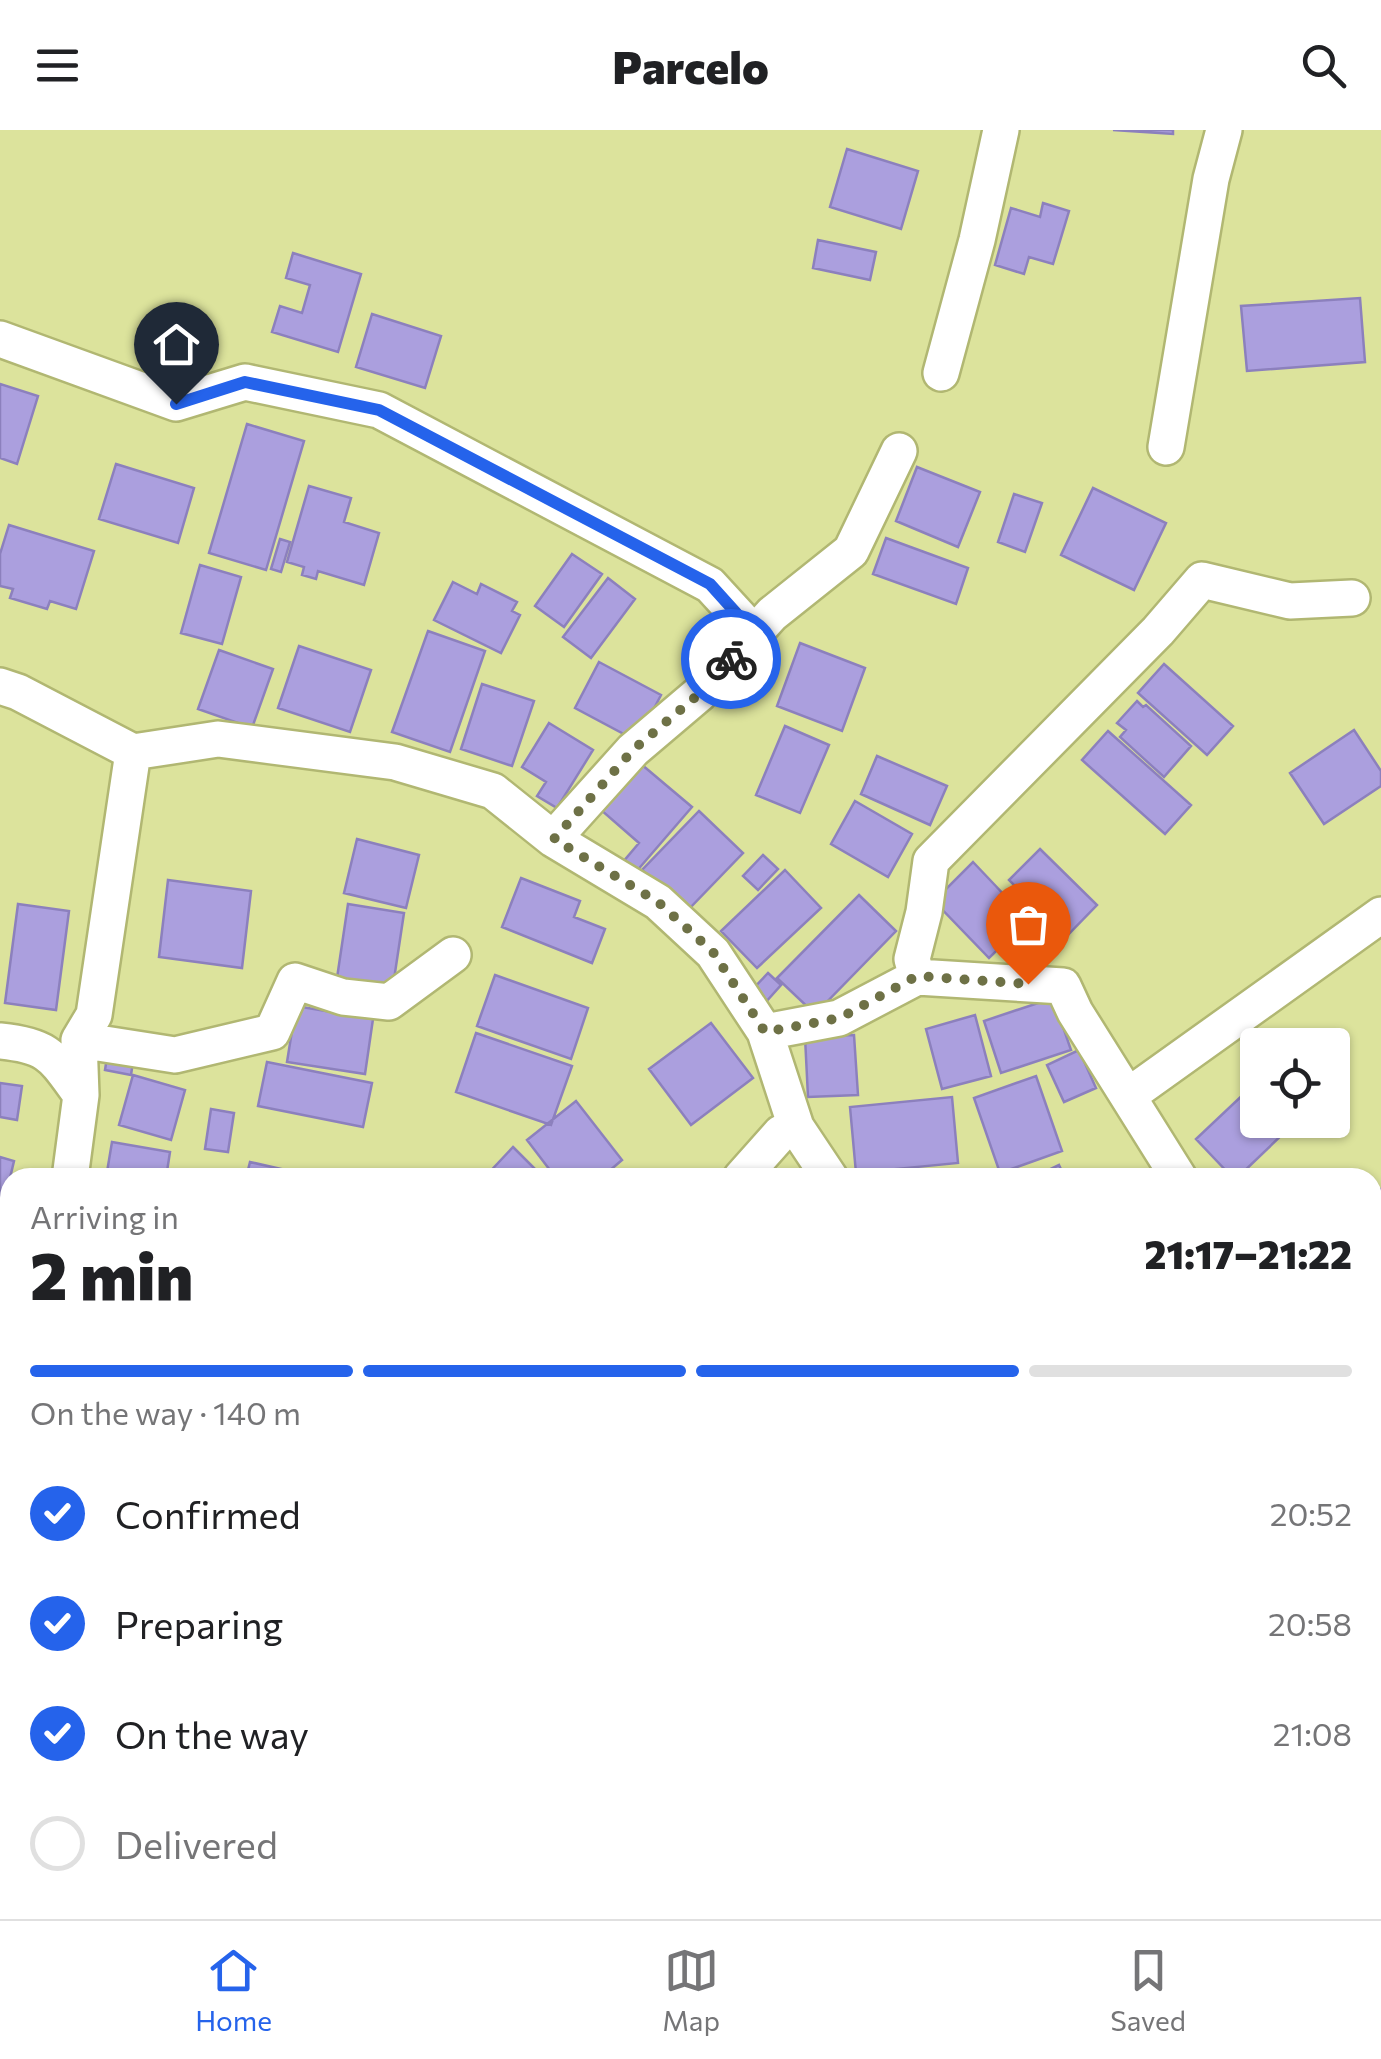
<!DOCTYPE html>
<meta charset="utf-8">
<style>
body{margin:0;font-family:Commissioner,sans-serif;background:#f2f2f2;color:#202124;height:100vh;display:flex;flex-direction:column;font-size:38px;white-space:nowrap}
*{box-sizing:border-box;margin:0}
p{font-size:32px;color:#757577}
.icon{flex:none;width:55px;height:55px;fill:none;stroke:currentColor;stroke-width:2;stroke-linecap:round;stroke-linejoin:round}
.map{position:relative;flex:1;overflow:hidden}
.side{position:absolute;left:0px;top:1038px;width:1382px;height:752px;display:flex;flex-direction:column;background:#fff;border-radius:30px 30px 0 0;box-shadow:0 2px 8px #0004}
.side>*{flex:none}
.fabs{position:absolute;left:1240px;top:898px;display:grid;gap:20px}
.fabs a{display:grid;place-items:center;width:110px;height:110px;border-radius:10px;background:#fff;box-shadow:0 2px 8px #0004;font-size:50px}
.pin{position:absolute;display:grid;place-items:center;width:85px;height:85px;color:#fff;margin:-102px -42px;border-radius:50% 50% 50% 0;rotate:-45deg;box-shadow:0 0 10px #0007}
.pin .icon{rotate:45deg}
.courier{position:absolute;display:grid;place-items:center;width:100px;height:100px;margin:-50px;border:8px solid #2563eb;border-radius:50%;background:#fff;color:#222;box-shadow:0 2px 12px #0007}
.overview em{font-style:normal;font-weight:800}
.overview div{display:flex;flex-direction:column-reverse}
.overview{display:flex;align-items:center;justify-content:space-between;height:170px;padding:0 30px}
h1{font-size:65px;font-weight:800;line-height:75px}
.bar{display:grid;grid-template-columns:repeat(4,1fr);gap:15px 10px;align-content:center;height:120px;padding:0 30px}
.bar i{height:12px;border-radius:8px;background:#e0e0e0}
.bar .selected{background:#2563eb}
.bar p{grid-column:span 4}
ol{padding:0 30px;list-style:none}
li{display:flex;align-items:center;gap:30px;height:110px}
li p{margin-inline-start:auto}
li .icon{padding:10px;border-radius:50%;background:#2563eb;color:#fff;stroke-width:4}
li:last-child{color:#757577}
li i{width:55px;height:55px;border:5px solid #e0e0e0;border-radius:50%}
header{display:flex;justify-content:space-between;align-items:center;height:130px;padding:0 30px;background:#fff;font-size:45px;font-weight:800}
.dock{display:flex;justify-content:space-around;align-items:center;height:140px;border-top:2px solid #e0e0e0;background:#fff;font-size:28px;color:#757577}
.dock a{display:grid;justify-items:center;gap:5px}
.dock .selected{color:#2563eb}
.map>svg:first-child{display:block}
</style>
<header><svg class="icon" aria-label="menu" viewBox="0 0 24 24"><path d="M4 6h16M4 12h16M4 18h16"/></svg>Parcelo<svg class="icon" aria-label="search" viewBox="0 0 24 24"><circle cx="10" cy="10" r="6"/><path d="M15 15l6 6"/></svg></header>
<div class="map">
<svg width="1381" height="1789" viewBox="0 0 1381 1789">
<rect width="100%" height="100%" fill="#dce39c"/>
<path fill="#ab9fde" stroke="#8c80bd" stroke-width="2.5" d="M1113,0H1173V4Z
M847,19L918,41L901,99L830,77Z
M1043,73L1069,81L1053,134L1029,127L1024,144L995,135L1011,78L1040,87Z
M818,110L876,122L870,150L813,138Z
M293,123L361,144L338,222L272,202L280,176L302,183L310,155L286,148Z
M1360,168L1365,232L1247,241L1241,176Z
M372,184L441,206L425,258L356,237Z
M0,254L38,266L17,334L0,328Z
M247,294L304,311L266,440L209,423Z
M116,334L194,358L178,413L99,389Z
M917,337L980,362L958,417L896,391Z
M309,356L351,368L344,392L379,403L364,455L318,441L316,449L302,445L304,437L287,432Z
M1093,358L1166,393L1134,460L1061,425Z
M1014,364L1042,373L1025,422L998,412Z
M9,395L94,421L76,479L50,471L47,479L10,468L13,459L0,456V424Z
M886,408L968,438L956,474L873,444Z
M280,409L290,412L281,442L271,439Z
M572,424L602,444L564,497L535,476Z
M200,435L241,447L222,514L181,503Z
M608,448L635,469L591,528L563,507Z
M453,452L477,464L481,454L517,472L512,481L520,485L501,523L434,490Z
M428,501L485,521L450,622L392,602Z
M800,513L865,538L842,601L777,576Z
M299,516L371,540L350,602L278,578Z
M219,520L273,539L252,598L198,579Z
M599,532L661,565L637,611L575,578Z
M1164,534L1233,596L1207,625L1138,563Z
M482,554L534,571L512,636L461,619Z
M1137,571L1143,577L1146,575L1191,616L1164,647L1120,607L1126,600L1117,593Z
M549,593L593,620L557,678L537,666L546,652L522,637Z
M785,596L829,615L800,683L756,665Z
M1354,600L1381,641V656L1324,694L1290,643Z
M1108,601L1191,675L1165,704L1082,630Z
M877,626L947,656L930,695L861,664Z
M641,634L692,677L635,743L623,732L639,713L601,680Z
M855,671L912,704L888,747L831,714Z
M699,681L743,723L686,782L642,740Z
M357,709L419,725L406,778L344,763Z
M1040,719L1097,775L1062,811L1027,776L1031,772L1009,750Z
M763,725L778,739L758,760L743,746Z
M973,732L1028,790L989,828L934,771Z
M785,740L821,778L757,838L721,801Z
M521,748L580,771L574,787L605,799L592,833L502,797Z
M168,750L251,761L242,838L159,827Z
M859,765L896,801L815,884L777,848Z
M18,774L69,781L56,880L5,873Z
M348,774L404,783L393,856L337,848Z
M768,843L781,855L765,873L752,860Z
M495,845L588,878L571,929L477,896Z
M1053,868L1071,920L1001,943L984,891Z
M296,876L373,889L365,944L287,932Z
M975,885L991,946L942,959L926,899Z
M711,893L753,948L691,995L649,939Z
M476,903L572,936L551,995L456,962Z
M854,905L858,965L808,967L805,907Z
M1079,920L1096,958L1064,972L1047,935Z
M108,921L134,925L131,945L105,940Z
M267,932L372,953L363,997L258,976Z
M133,945L185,960L171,1010L119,995Z
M1036,946L1062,1021L1000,1043L974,968Z
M0,953L22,956L17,990L0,987Z
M1248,960L1258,969V990H1277L1287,1000L1237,1048H1233L1196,1009Z
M952,967L958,1033L856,1043L850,977Z
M576,971L622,1030L601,1048H556L527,1010Z
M211,979L234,983L228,1022L205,1019Z
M112,1012L170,1022L166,1048H106Z
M513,1017L544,1048H484Z
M0,1027L14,1031L0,1090Z
M250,1032L281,1039L279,1048H246Z
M1059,1035L1065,1048H1032Z
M1381,1059V1107L1372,1096V1066Z
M1381,1325V1357L1372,1348V1332Z
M0,1364L10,1366V1429L5,1450L0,1449Z
M1381,1381V1428L1372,1435V1388Z
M0,1521L10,1524V1560L0,1558Z
M0,1567L10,1570V1605L0,1635Z
M62,1780H140L138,1789H61Z
M262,1780H292L282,1789H270Z
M646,1780H714L692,1789H662L661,1786L650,1789Z
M811,1780H892L897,1789H817Z
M1106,1780H1183L1187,1788L1111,1789Z"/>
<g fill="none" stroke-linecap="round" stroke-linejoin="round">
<g stroke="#b1b772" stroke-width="40">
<path id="minor" d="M0,209L176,273L245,252L379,280L710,455L755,504
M941,243L977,110L1001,0
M1166,317L1211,49L1224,0
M0,556L18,562L133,622L218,609L395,632L493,661L553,709L658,772L713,823L765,902L796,997L830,1048
M553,709L633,620L699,564L772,484L851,421L899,321
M917,847L912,829L924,782L931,731L1158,501L1202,450L1290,471L1352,468
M765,902L839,888L917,847L1063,856L1075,882L1179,1048
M79,910L175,925L272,902L295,851L343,867L389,872L453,825
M0,911C50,916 53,927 81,965
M1128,966L1381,785
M70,1048L81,965L79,910L94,885L133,622
M741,1048L781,1003L796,997
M1372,1257L1381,1249
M0,1657L10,1660
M548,1780L556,1789
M1013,1780L1033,1789
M16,1789L20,1780
M427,1789L446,1780"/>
</g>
<use href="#minor" stroke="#fff" stroke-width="35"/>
</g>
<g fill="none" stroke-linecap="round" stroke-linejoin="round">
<path stroke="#6e7146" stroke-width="10" stroke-dasharray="0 18" d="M731,529L699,564L633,620L554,709L658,772L713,822L765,902L840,888L917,846L1028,854"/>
<path stroke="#2563eb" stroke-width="12" d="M176,274L245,252L379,280L710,454L755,504L731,529"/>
</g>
</svg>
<div class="fabs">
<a><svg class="icon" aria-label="locate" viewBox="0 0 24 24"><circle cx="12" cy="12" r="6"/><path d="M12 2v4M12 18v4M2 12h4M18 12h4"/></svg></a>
</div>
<div class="pin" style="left:1028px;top:854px;background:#ea580c"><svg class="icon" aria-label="bag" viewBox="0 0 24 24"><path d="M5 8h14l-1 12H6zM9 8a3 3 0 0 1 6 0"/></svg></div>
<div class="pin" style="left:176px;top:274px;background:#1f2937"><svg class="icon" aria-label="home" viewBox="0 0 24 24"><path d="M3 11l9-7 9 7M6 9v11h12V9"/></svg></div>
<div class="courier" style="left:731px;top:529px"><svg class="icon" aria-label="bike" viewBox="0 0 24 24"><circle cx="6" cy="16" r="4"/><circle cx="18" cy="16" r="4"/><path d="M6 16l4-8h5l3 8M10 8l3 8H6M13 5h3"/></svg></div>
<section class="side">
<div class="overview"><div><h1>2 min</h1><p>Arriving in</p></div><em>21:17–21:22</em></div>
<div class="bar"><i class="selected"></i><i class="selected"></i><i class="selected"></i><i></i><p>On the way · 140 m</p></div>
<ol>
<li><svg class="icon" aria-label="check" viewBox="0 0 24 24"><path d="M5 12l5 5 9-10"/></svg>Confirmed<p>20:52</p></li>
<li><svg class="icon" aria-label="check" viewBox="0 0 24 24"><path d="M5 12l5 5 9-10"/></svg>Preparing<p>20:58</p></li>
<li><svg class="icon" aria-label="check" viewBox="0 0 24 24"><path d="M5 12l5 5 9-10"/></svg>On the way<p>21:08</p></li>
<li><i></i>Delivered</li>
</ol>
</section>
</div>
<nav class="dock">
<a class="selected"><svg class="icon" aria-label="home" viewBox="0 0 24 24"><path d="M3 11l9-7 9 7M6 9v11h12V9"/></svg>Home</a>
<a><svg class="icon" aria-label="map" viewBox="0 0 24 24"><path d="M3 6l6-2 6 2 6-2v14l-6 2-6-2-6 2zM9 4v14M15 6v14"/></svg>Map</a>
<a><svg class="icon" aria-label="saved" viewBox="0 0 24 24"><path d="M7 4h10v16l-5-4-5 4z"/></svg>Saved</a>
</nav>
